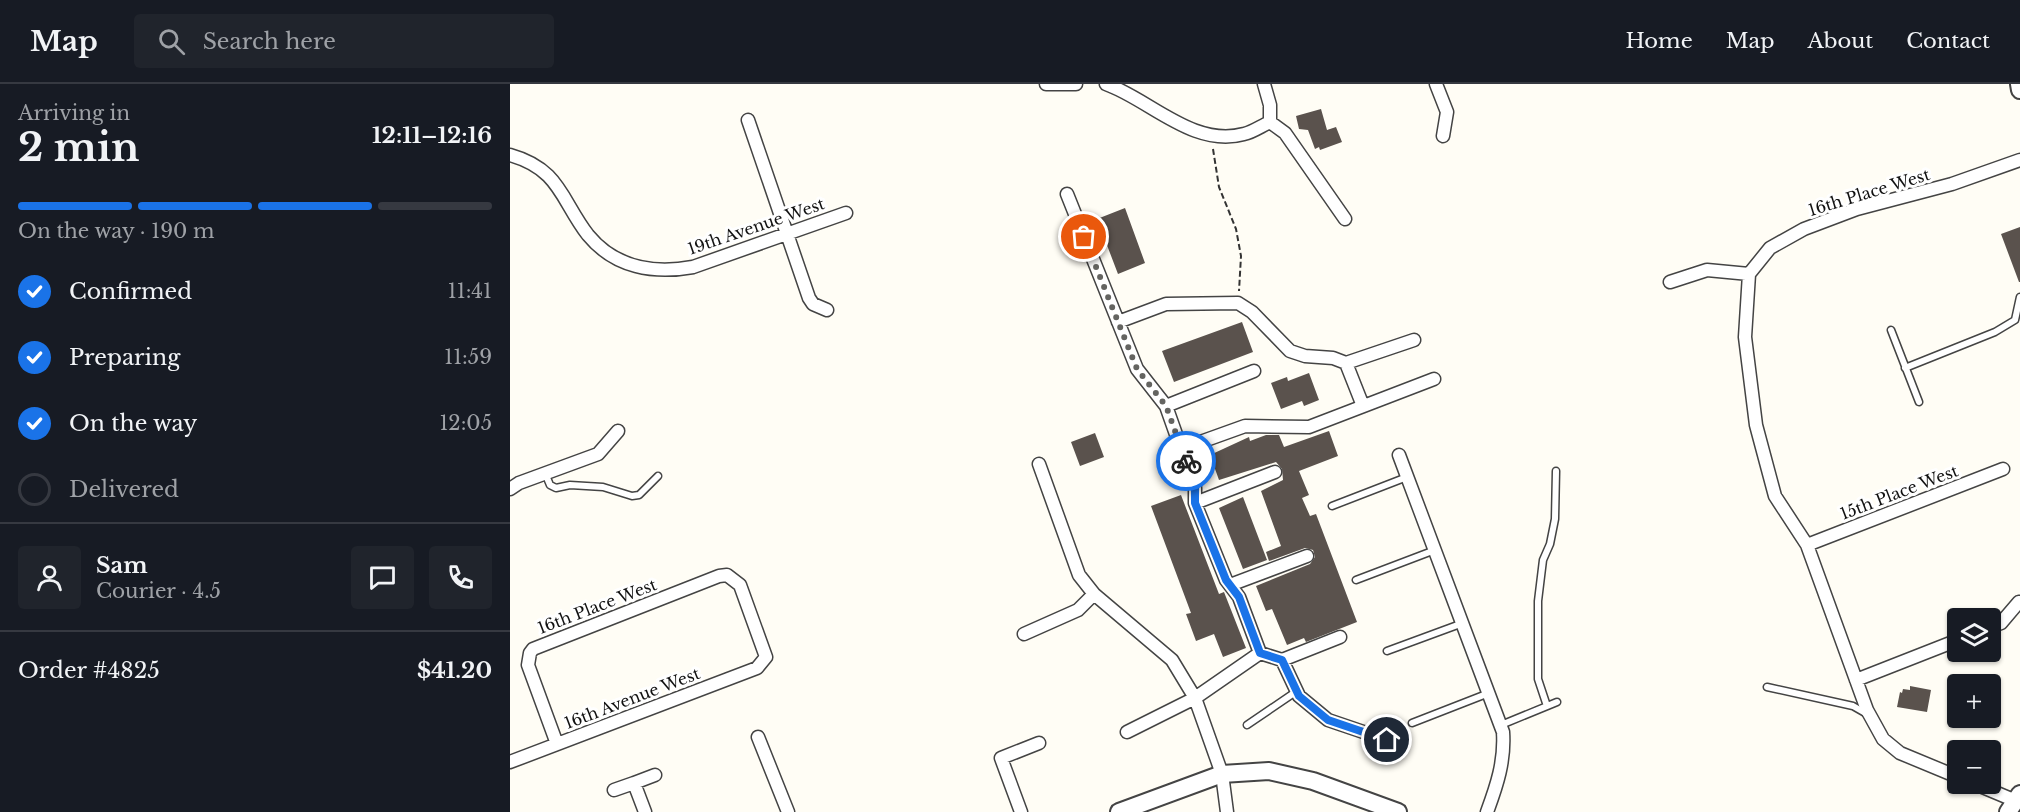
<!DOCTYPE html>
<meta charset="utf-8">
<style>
body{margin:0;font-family:"Libre Baskerville",serif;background:#20242c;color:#f1f3f6;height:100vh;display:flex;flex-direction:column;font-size:22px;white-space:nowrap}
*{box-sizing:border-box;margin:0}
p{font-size:20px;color:#9ea1a6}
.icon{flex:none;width:33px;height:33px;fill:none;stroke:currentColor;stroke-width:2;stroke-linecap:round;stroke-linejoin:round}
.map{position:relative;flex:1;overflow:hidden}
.details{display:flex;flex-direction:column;background:#171b24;width:510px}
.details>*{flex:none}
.fabs{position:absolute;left:1437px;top:524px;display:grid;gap:12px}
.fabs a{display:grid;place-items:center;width:54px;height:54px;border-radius:6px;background:#171b24;box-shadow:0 2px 4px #0004;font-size:30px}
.pin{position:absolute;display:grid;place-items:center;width:51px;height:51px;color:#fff;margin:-26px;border:3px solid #fff;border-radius:50%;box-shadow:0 2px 6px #0007}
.courier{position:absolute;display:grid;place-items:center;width:60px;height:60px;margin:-30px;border:4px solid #1a73e8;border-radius:50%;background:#fff;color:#222;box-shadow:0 2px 8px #0007}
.head em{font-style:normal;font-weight:700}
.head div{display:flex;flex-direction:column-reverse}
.head{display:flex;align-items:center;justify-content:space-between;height:102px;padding:0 18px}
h1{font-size:39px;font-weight:700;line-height:45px}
.bar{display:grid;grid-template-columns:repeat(4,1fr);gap:9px 6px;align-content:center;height:72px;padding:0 18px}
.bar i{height:8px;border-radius:4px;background:#363941}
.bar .active{background:#1a73e8}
.bar p{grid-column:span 4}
.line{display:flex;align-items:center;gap:15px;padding:0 18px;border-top:2px solid #363941}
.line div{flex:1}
.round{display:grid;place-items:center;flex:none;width:63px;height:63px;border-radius:6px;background:#20242c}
ol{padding:0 18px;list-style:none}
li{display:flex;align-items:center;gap:18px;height:66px}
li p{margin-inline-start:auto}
li .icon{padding:6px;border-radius:50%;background:#1a73e8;color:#fff;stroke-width:4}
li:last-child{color:#9ea1a6}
li i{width:33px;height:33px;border:3px solid #363941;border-radius:50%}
header{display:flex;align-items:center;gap:36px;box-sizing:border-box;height:84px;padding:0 30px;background:#171b24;border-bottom:2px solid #363941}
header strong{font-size:28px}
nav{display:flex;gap:33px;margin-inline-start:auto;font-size:21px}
.search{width:420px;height:54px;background:#20242c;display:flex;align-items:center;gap:15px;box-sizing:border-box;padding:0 21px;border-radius:6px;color:#9ea1a6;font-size:22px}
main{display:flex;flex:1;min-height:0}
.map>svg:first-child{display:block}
</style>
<header>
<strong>Map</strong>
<div class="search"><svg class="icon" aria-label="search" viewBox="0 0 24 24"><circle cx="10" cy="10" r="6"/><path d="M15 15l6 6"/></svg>Search here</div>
<nav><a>Home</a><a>Map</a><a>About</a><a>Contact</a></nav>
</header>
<main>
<section class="details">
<div class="head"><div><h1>2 min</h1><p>Arriving in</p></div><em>12:11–12:16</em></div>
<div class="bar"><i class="active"></i><i class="active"></i><i class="active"></i><i></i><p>On the way · 190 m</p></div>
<ol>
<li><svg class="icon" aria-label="check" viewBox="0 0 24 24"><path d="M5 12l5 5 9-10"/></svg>Confirmed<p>11:41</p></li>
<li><svg class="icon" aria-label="check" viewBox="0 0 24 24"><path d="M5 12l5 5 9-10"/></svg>Preparing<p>11:59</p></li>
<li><svg class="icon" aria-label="check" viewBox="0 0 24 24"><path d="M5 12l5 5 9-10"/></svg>On the way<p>12:05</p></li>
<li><i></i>Delivered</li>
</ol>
<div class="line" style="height:108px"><a class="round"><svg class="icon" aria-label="person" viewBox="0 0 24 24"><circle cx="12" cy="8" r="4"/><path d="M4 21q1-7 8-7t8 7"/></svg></a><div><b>Sam</b><p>Courier · 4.5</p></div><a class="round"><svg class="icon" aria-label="chat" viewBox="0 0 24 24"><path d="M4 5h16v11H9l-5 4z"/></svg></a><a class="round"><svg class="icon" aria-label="phone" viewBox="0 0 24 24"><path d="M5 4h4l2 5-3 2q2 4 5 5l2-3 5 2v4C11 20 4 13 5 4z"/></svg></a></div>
<div class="line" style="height:78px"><div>Order #4825</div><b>$41.20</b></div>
</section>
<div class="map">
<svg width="1510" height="728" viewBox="0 0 1510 728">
<rect width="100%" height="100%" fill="#fffdf5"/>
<path fill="#5a524d" d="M811,25L817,46L826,43L832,58L810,66L809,63L805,65L798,46L789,45L786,32Z
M615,124L635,179L608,190L587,135Z
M1510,143V198H1509L1491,150Z
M732,238L743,268L664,298L652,267Z
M799,289L809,316L794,322L792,317L771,325L761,299L777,293L778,297Z
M819,347L828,372L789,387L799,411L792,414L800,432L806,430L847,538L796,558L794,554L777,561L762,525L756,527L746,502L800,480L805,473L803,466L795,464L759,477L756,468L771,462L751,407L773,396L772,385L766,378L709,396L700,371L739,353L740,357L756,351H769L774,363Z
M585,349L594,373L570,382L561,358Z
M671,411L709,510L714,508L736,564L713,573L704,550L686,557L676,530L681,529L641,422Z
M733,413L757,476L733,485L709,424Z
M1400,602L1421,606L1417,628L1387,623L1390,608L1392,609L1393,605L1400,606Z"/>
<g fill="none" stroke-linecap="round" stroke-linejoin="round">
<g stroke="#444" stroke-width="9">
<path id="service" d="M1381,246L1409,318
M1395,284L1485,248L1505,236L1510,213
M35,389L40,401L46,404L60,401L93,403L122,412L129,411L148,392
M822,422L897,393
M846,496L925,466
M877,567L953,539
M1257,603L1343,622L1357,630
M1037,622L1028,595V517L1033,476L1040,460L1045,435L1046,387
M902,639L979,609
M737,641L787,607
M991,641L1047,618"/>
</g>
<g stroke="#444" stroke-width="15">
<path id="minor" d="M536,0H566
M596,0C639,15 683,64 734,50C743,48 751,42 760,38
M754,0L760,21V38L775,49L835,135
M926,0L937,28L933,52
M238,36L299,214L303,220L317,226
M0,71C50,85 51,116 78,151C105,184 144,190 183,183L336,129
M557,110L627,285L656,322L685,404V419L716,496L729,513L750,569L772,576L789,612L818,636L877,656
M1239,190L1235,253L1246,341L1265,412L1297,461L1357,626L1373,655L1390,669L1448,693
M1239,190L1260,164L1294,145L1347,125L1442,100L1510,76
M1160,198L1197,186L1239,190
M608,238L656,220L728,219L742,228L780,267L795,272L823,274L836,279L904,256
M836,279L853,322
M656,322L744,287
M671,365L735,342L799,343L924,295
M889,371L993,648C995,677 987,701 977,728
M529,380L569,491L584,510L662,576L685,614L712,690L717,728
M0,405L9,399L88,370L108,347
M685,419L765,388
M1297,461L1493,385
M720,501L797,472
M1480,543L1491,539L1509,518
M514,550L568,526L584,510
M772,576L830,553
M1346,596L1448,556
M617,648L685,614L750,569
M248,653L278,728
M0,678L247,584L256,573L230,501L217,491L209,492L23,565L20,569L18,581L47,660
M1463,699L1506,717
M104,706L124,699
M135,728L124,699L145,691
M511,728L491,674L529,659"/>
</g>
<g stroke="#444" stroke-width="20">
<path id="tertiary" d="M1509,0L1510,6
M609,728L712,690L759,687L803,697L888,728
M1498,728L1510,710"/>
</g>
<path stroke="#333" stroke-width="2" stroke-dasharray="6 3" stroke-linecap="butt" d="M703,65L709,103L726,145L731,172L729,207"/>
<use href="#service" stroke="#fff" stroke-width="6"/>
<use href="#minor" stroke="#fff" stroke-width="12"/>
<use href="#tertiary" stroke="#fff" stroke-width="16"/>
</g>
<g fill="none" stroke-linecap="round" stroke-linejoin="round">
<path stroke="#646461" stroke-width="6" stroke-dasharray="0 10.8" d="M574,153L627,285L656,322L676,377"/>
<path stroke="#1a73e8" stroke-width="8" d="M676,377L685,404V419L716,496L729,513L750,569L772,576L789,612L818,636L877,656"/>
</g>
<g text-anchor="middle" stroke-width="6" stroke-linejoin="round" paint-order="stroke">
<g font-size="16" fill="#111" stroke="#fff">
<text transform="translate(1359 108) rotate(-17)" y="6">16th Place West</text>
<text transform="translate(246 142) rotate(-19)" y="6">19th Avenue West</text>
<text transform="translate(1389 408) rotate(-21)" y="6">15th Place West</text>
<text transform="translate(87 522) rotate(-21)" y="6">16th Place West</text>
<text transform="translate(122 614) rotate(-21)" y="6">16th Avenue West</text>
</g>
</g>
</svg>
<div class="fabs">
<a><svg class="icon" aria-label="layers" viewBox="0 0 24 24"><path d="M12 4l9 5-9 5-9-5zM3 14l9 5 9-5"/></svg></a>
<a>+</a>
<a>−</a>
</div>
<div class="pin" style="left:574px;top:153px;background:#ea580c"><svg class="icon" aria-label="bag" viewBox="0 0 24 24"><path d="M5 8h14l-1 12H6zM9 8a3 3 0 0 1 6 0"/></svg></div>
<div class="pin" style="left:877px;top:656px;background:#1f2937"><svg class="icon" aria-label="home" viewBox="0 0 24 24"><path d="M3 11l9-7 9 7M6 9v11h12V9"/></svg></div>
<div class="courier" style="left:676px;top:377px"><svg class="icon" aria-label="bike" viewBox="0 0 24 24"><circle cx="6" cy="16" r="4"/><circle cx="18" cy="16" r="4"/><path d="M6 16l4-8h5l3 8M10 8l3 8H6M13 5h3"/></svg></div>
</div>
</main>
